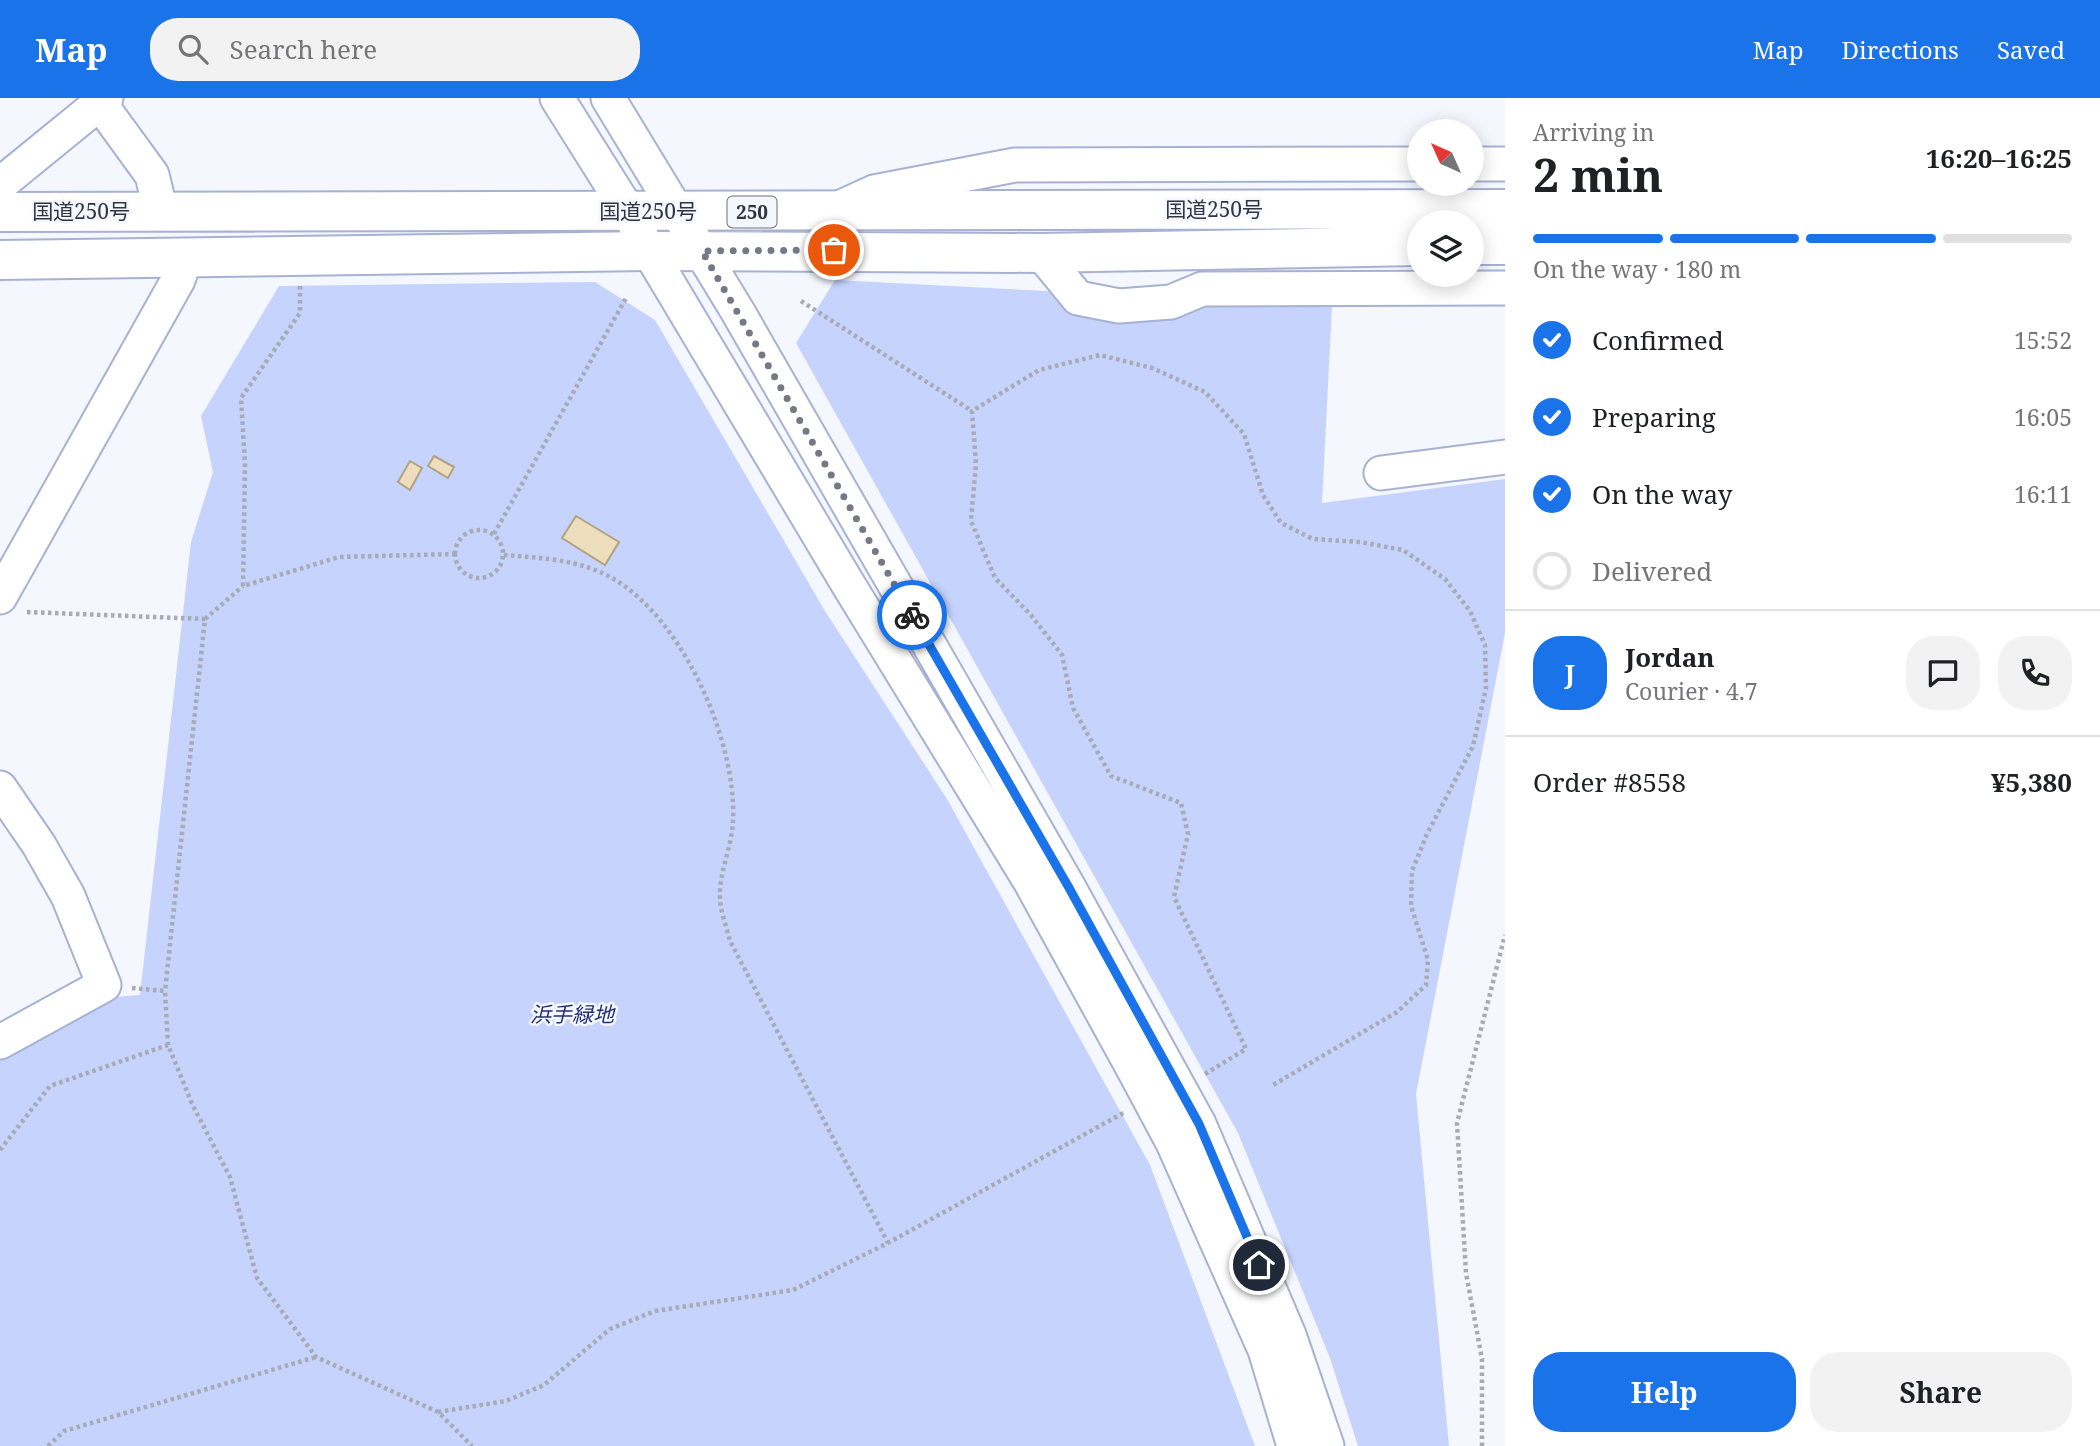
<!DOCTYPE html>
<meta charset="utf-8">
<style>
body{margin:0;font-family:"Noto Serif","Noto Sans JP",serif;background:#f2f2f2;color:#202124;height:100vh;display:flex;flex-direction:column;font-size:26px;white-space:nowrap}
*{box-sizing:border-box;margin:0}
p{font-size:23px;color:#757577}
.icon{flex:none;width:38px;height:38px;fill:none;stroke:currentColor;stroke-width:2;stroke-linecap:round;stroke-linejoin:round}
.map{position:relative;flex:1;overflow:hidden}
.panel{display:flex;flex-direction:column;background:#fff;width:595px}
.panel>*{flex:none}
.needle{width:46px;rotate:315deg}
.buttons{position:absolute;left:1407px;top:21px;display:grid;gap:14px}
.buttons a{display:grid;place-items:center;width:77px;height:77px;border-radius:50%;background:#fff;box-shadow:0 4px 18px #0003;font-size:35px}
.pin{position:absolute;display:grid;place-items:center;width:60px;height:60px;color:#fff;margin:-30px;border:4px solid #fff;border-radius:50%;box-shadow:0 2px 7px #0007}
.courier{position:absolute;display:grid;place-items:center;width:70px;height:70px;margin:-35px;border:5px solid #1a73e8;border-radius:50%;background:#fff;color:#222;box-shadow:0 2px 9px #0007}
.overview em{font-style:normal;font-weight:700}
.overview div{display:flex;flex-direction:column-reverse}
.overview{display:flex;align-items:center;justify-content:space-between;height:119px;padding:0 28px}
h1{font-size:46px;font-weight:700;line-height:52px}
.bar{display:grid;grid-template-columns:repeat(4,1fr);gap:10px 7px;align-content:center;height:84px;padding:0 28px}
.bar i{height:9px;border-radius:5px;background:#e0e0e0}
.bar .selected{background:#1a73e8}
.bar p{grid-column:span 4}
.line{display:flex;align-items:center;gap:18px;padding:0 28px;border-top:2px solid #e0e0e0}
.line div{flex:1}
.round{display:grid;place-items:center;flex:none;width:74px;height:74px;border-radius:28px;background:#f2f2f2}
ol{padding:0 28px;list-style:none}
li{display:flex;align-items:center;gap:21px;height:77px}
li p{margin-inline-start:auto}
li .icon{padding:7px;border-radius:50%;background:#1a73e8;color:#fff;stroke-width:4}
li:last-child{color:#757577}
li i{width:38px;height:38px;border:4px solid #e0e0e0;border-radius:50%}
.action{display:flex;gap:14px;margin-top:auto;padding:14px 28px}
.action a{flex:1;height:80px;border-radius:28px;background:#1a73e8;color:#fff;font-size:28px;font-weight:700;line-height:80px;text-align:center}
.action a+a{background:#f2f2f2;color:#202124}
header{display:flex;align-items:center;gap:42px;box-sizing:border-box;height:98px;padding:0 35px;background:#1a73e8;color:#fff}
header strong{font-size:33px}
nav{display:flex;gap:38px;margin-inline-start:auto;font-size:24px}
.search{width:490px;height:63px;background:#f2f2f2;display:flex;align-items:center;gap:18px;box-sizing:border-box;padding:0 24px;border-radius:28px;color:#757577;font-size:26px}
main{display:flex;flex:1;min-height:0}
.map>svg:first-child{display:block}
</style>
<header>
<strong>Map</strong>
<div class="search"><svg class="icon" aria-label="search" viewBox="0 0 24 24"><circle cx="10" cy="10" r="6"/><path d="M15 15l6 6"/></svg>Search here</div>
<nav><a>Map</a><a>Directions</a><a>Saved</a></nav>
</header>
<main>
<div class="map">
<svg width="1505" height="1348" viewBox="0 0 1505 1348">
<rect width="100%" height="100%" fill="#f4f7fe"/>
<path fill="#c6d3fd" d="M835,182L1332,208L1322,405L1505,381V535L1416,996L1449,1348H1358L1330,1260L1238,1035L796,245Z
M595,184L655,222L825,513L947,701L1150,1067L1255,1348H0V956L98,900L140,897L191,444L213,374L201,318L279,188Z"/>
<path fill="#efdebd" stroke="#b3a283" stroke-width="2" d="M434,358L454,369L448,380L428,368Z
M410,363L422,370L410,392L398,384Z
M576,418L619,444L605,467L562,440Z"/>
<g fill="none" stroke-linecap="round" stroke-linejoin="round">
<g stroke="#a7b1d2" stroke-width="37">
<path id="minor" d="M96,0L152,77L161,114
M557,0L628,113L649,153L848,486L1030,783L1134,972L1173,1045L1265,1252L1294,1348
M608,0L738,214L1068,788L1199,1026L1289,1237L1327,1348
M1472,66H1505
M0,91L3,84L106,0
M839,110L874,94L1015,67L1419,66
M1041,155L1078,200L1119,208L1171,204L1202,191L1505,190
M1381,375L1505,359
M0,499L178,182L185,162
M0,690L39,747L68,798L104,887L0,944"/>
</g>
<g stroke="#a7b1d2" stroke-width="42">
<path id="highway" d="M0,114L1505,111
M1472,147H1505
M0,162L649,153L1041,155L1419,148"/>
</g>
<path stroke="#a7abb5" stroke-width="4.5" stroke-dasharray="3.5 3.5" stroke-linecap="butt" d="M300,188V215L241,300L245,366L243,488L339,459L455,456
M801,203L972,313
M455 456a24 24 0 1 1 48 0a24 24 0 1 1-48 0Z
M494,436L626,200
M504,457C540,460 579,461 612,480C683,520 737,644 733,723C732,749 718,777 720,802C721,815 727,830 730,843L888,1145
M27,514L205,521L165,893
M205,521L243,488
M132,890L165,893L168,947L193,1008L230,1079L257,1180L316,1259L438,1314L472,1348
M1205,976L1246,951L1174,799L1188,736L1181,705L1111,678L1073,610L1062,557L1031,517L995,480L971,423L976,366L972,313L1039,272L1100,257L1152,270L1205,294L1244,336L1263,397L1281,425L1313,441L1360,444L1403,452L1445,481L1470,513L1485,547L1486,590L1473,648L1427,736L1412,773L1411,808L1428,862L1426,887L1397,914L1273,987
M0,1052L50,988L168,947
M438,1314L506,1303L544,1287L610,1231L655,1213L793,1192L888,1145L1125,1014
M48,1348L64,1333L316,1259
M1482,1348V1261L1466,1175L1457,1025L1505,837"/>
<use href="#minor" stroke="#fff" stroke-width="33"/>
<use href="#highway" stroke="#fff" stroke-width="38"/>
</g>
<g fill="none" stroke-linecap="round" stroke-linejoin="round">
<path stroke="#757984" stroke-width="7" stroke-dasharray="0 12.6" d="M834,152L702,153L912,517"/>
<path stroke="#1a73e8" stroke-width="9" d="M912,517L1068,788L1199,1026L1259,1167"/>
</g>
<g text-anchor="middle" stroke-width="5" stroke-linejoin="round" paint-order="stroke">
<rect fill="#f4f7fe" stroke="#6b6f7a" stroke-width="2" x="727.5" y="98.5" width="49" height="31" rx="5"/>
<g font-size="19" font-weight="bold" fill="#303542">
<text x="752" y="121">250</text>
</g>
<g font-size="21" fill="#303542" stroke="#f4f7fe">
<text x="1214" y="119">国道250号</text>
<text x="81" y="121">国道250号</text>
<text x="648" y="121">国道250号</text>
</g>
<g font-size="21" font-style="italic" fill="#233075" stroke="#f4f7fe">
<text x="572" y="924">浜手緑地</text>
</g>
</g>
</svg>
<div class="buttons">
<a><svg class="needle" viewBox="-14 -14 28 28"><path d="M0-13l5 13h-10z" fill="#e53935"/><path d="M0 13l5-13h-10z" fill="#757577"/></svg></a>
<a><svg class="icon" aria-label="layers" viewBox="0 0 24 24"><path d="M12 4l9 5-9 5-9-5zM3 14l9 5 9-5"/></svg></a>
</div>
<div class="pin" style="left:834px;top:152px;background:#ea580c"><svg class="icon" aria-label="bag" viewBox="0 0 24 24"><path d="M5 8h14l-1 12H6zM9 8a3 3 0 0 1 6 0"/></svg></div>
<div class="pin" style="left:1259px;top:1167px;background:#1f2937"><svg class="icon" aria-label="home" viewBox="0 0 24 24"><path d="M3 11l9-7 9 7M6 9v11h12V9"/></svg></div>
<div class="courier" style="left:912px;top:517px"><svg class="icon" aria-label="bike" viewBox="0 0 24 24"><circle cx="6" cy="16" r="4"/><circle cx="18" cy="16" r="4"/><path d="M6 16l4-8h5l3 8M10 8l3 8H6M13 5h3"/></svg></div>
</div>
<section class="panel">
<div class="overview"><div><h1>2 min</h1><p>Arriving in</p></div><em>16:20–16:25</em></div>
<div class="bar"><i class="selected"></i><i class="selected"></i><i class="selected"></i><i></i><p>On the way · 180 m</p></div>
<ol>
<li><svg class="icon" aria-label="check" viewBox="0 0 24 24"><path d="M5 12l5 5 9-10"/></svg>Confirmed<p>15:52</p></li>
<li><svg class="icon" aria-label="check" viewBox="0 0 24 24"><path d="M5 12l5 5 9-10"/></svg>Preparing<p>16:05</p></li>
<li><svg class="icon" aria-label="check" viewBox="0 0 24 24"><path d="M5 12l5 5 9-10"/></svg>On the way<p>16:11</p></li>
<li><i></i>Delivered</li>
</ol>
<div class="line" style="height:126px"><b class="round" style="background:#1a73e8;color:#fff">J</b><div><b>Jordan</b><p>Courier · 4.7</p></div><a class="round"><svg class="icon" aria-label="chat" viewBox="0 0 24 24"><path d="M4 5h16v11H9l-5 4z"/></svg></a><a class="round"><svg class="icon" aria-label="phone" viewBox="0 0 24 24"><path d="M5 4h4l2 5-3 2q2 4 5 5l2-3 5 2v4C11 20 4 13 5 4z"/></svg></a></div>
<div class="line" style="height:91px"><div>Order #8558</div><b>¥5,380</b></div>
<div class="action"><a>Help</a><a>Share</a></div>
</section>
</main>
